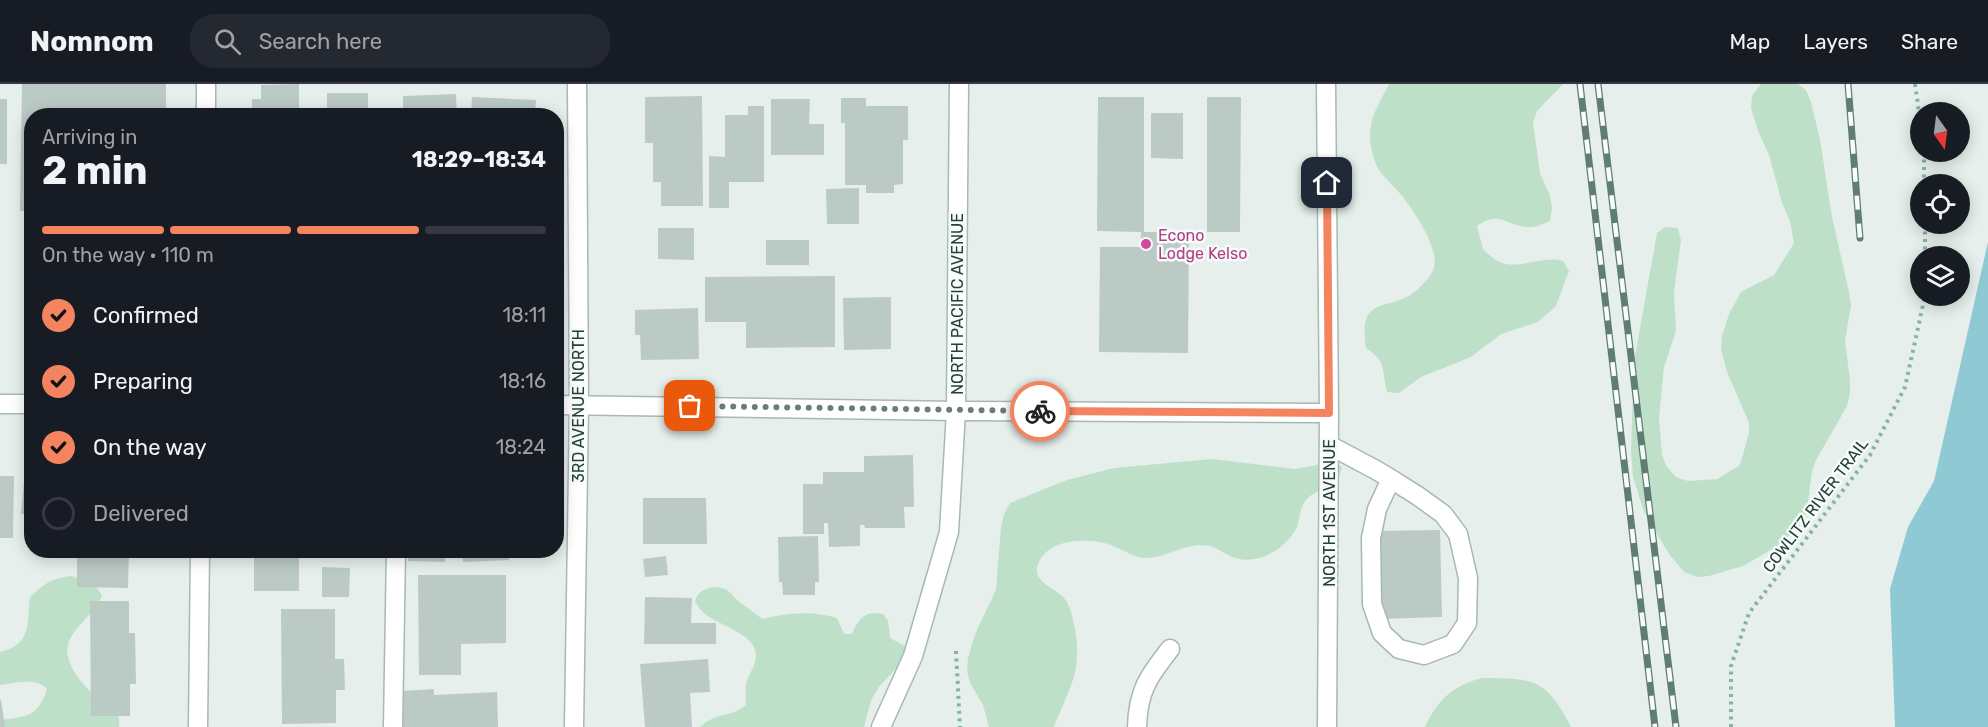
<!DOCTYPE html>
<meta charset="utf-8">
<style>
body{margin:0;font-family:Rubik,sans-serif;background:#242831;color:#f1f3f6;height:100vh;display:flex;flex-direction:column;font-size:22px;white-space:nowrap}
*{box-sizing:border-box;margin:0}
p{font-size:20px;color:#9ea1a6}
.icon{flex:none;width:33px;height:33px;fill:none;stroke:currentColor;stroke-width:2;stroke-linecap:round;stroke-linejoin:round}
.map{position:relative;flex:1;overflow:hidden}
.drawer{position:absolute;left:24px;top:24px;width:540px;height:450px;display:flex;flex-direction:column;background:#171b24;border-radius:24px;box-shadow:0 3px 15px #0003}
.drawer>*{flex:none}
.needle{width:39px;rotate:166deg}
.fabs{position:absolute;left:1910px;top:18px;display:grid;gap:12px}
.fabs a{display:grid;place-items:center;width:60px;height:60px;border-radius:50%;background:#171b24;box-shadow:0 3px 15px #0003;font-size:30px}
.pin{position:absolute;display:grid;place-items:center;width:51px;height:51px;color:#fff;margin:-26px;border-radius:12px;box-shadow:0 3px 9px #0006}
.courier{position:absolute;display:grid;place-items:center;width:60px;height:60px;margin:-30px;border:4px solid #f4845f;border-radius:50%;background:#fff;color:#222;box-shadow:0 2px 8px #0007}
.headline em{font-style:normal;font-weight:700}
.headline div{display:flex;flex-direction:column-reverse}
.headline{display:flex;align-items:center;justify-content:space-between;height:102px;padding:0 18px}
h1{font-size:39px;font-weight:700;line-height:45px}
.bar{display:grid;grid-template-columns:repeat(4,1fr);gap:9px 6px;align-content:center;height:72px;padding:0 18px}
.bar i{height:8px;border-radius:4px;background:#363941}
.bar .on{background:#f4845f}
.bar p{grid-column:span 4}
ol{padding:0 18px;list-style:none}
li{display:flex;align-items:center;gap:18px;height:66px}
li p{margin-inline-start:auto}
li .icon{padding:6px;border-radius:50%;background:#f4845f;color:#111;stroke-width:4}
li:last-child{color:#9ea1a6}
li i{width:33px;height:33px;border:3px solid #363941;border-radius:50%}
header{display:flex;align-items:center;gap:36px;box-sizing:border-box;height:84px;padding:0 30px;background:#171b24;border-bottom:2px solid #363941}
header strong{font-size:28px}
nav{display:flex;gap:33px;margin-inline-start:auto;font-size:21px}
.search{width:420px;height:54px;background:#242831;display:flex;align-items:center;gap:15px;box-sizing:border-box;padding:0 21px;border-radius:24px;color:#9ea1a6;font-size:22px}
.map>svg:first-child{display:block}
</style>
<header>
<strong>Nomnom</strong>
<div class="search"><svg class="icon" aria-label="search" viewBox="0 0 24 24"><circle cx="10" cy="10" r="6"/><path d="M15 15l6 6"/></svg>Search here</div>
<nav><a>Map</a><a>Layers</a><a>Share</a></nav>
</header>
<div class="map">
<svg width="1988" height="643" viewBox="0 0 1988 643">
<rect width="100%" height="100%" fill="#e6efeb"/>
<path fill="#bfe0c8" d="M1389,0H1563L1537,27L1533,39L1540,89L1550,112L1552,124L1550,137C1542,140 1536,144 1527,143C1504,141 1500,126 1477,142L1483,165C1488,170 1495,177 1502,179C1522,185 1543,171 1563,177L1569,187L1556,222L1538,238L1501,250L1471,273L1421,293L1399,309L1387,308C1381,285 1388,279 1366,264C1357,205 1394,232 1421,202C1426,197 1432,191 1434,183C1439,164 1415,129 1403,113C1396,104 1386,96 1379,86C1372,74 1368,55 1371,42C1373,27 1383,13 1389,0Z
M1761,0H1798L1806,6L1811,18L1820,55L1832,133L1849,208L1851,221L1845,257L1850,296V309L1847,322L1816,376L1812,388L1807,426L1803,437L1786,455L1776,463L1743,482L1709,492L1697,493L1684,488L1669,470L1644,428L1633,393L1631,368L1634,278L1657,149L1665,143L1678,144L1681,156L1674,208L1676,247L1664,283L1659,334L1662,371L1667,383L1676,393L1688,397L1717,395L1740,381L1749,349V339L1727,288L1721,265L1722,252L1729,230L1741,208L1774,191L1794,159L1790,137L1782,119L1769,71L1758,47L1751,24L1752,12Z
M1212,375L1295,385L1332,378L1342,383C1341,387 1340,393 1337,396C1328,407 1311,406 1304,419C1299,426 1300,437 1296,445C1285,465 1259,481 1235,474C1223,470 1216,461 1202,461C1184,461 1167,472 1149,474C1135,475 1124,466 1111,461C1090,454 1052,454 1040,476C1028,497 1053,502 1063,513C1066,516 1069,522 1070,525C1076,543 1079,565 1076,583C1074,599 1060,627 1054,643H989L983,621L970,599L967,587L968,574L975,550L996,506L1001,443L1004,430L1010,419L1067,396L1114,384Z
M72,492L95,501L102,511C95,531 72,543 68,561C64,576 78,596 89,606C97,613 108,618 115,626C119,630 120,637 119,643H0V636C26,633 38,633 47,605C36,593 15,599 0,601V568C33,560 26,540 30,513C43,500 54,493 72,492Z
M714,503C730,503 731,512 742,520C749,525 755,529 762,535C785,529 814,526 837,534L844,550H852C859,534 865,526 883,530L888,537L890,554L905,562C903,584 888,590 877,606C869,617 868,630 864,643H700C717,627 731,634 746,621C746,615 745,608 746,602C747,591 756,583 756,571C756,551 720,541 706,531C701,527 698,522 695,517C698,507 704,505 714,503Z
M1482,594C1535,594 1546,595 1571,643H1425C1437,616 1454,601 1482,594Z"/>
<path fill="#8ec9d4" d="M1988,158V643H1895L1890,505L1908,443L1934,397Z"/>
<path fill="#bbcac4" d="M22,0H166V32H32V127H20Z
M299,0V32H252V15H261V1Z
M327,9H368V32H327Z
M456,10L457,32H403V12Z
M702,12L703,122H661V98H653V59H645V13Z
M472,13L536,16L535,32H471Z
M1098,13H1144V148H1189L1188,269L1099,268L1100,163H1141V148L1097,147Z
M1207,13H1241L1240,148H1207Z
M841,14H866V22H908V56H903V100L894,101V109H866V101H845V39H841Z
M0,15H7V80H0Z
M771,15H810L809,40H824V71H771Z
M748,22H764V98H729V124H709V72L725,73V31H748Z
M1151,29H1183V75L1151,74Z
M859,104V140H827L826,105Z
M658,144H694V176L658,175Z
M766,156H809V181H766Z
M835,192V263L746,264V238H705V193Z
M891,213V265L844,266L843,214Z
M698,224L699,275L641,276L640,251H635V226Z
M913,371L914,423H904L905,444H865L864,441H860V462L829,463L828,439H824V450H803V400H823V388H864V372Z
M0,392H14L13,454H0Z
M24,397L32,398V431L21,430Z
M643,414H706L707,460H643Z
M1440,446L1442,533L1380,535L1378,447Z
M818,452L819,498H815V511H783L782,498H779L778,453Z
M77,466H129L128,504L77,503Z
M254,466H299V507H254Z
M334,466H395V471H334Z
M408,466H445V478L408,477Z
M462,466H509V476L463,478Z
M666,472L668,491L645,493L643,475Z
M322,483L350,484L349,513H322Z
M418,491H506V559L461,560V591H419Z
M645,513L692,514L691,539H716V560H644Z
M90,517H129V549H135L136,600H130V632H91Z
M281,525H335V575H344L345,606H336V639L282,640Z
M708,575L710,608L690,609L692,643H645L640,580Z
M434,605V611L497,608L498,643H403L401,607Z
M0,616H1L5,643H0Z"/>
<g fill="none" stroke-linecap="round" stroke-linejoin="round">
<g stroke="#a8b8b2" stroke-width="21">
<path id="lane" d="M1329,361L1376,386L1391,395L1418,412L1443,430L1458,450L1468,494L1467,539L1453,560L1424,571L1399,565L1382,549L1372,520L1371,454L1377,425L1391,395
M393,643L396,466
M1137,643C1138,607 1148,593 1170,565"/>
</g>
<g stroke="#a8b8b2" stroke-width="21">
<path id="street" d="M1326,0L1329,329L1327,643
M206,32V0
M0,320H32
M556,321L956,327L1329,329
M198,643L200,466
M574,643L579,321L577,0"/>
</g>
<g stroke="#a4bbb3" stroke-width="21">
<path id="secondary" d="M881,643L913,572L949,448L956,327L959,0"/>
</g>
<path stroke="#86b3a5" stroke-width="4" stroke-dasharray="3 4.5" stroke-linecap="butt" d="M1915,0L1920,35
M1924,68V100
M1925,140V172
M956,567L960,643
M1731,643V582L1749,529L1870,371L1905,303L1925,212"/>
<use href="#lane" stroke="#fff" stroke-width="18"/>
<use href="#street" stroke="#fff" stroke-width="18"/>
<use href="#secondary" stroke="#fff" stroke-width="18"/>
<g stroke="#5f7d75" stroke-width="7">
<path id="rail" d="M1580,0L1655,643
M1598,0L1676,643
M1848,0L1860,154"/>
</g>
<use href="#rail" stroke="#f7fbf9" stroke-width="4.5" stroke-dasharray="14" stroke-linecap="butt"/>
</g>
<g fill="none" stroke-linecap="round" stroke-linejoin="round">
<path stroke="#687f78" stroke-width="6" stroke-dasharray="0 10.8" d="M690,322L1040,327"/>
<path stroke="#f4845f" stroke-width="8" d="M1040,327L1329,329L1327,99"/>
</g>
<circle fill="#d1479c" stroke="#f7fbf9" stroke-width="2" cx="1146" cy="160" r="6"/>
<g text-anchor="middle" stroke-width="5" stroke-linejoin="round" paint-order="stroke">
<g font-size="16" fill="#b23c85" stroke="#f7fbf9" text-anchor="start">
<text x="1158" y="157">Econo<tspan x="1158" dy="18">Lodge Kelso</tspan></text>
</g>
<g font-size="16" fill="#24423a" stroke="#f7fbf9">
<text transform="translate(957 220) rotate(-90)" y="6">NORTH PACIFIC AVENUE</text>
<text transform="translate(578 322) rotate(-90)" y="6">3RD AVENUE NORTH</text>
<text transform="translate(1815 421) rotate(-53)" y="6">COWLITZ RIVER TRAIL</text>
<text transform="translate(1329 429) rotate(-90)" y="6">NORTH 1ST AVENUE</text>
</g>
</g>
</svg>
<div class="fabs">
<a><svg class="needle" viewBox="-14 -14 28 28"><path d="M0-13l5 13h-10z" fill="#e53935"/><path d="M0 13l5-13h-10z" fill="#9ea1a6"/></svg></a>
<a><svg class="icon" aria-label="locate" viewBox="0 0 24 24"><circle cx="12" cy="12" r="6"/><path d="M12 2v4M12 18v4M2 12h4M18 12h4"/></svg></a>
<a><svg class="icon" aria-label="layers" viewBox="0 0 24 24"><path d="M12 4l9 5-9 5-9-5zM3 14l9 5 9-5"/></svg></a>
</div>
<div class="pin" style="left:690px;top:322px;background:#ea580c"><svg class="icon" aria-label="bag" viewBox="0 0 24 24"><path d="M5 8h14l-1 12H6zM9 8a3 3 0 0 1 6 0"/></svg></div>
<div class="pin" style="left:1327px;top:99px;background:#1f2937"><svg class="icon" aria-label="home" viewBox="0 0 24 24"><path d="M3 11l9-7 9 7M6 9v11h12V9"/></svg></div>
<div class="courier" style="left:1040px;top:327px"><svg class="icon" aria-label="bike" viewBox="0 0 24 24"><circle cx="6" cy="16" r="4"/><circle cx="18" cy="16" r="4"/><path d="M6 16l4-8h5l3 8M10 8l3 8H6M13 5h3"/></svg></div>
<section class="drawer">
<div class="headline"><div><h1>2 min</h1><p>Arriving in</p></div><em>18:29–18:34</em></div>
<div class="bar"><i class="on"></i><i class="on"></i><i class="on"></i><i></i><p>On the way · 110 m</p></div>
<ol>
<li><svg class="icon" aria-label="check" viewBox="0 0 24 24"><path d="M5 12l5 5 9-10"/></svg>Confirmed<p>18:11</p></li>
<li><svg class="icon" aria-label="check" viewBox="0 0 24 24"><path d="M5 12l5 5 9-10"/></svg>Preparing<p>18:16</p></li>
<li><svg class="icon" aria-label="check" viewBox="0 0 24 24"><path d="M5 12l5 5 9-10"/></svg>On the way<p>18:24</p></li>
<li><i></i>Delivered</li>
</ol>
</section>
</div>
